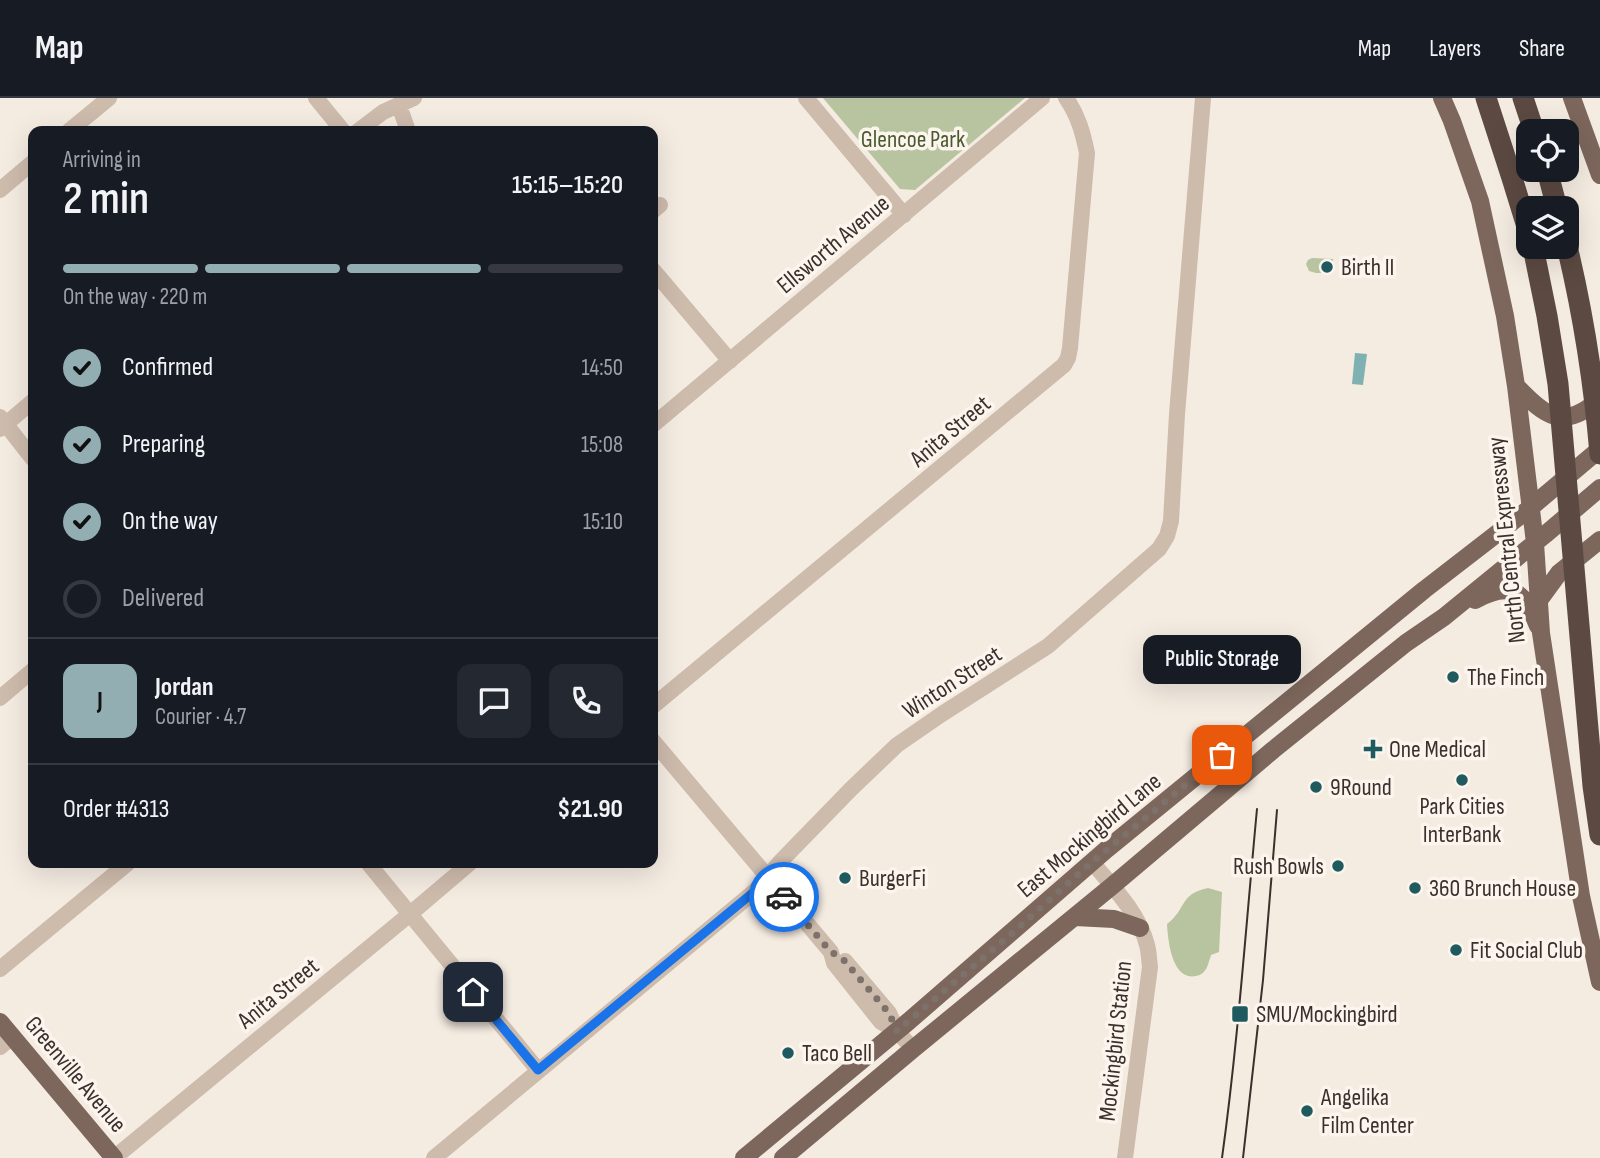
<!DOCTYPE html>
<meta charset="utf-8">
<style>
body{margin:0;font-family:"Sofia Sans Condensed",sans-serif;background:#242831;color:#f1f3f6;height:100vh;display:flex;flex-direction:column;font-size:26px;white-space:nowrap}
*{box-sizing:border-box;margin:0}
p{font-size:23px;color:#9ea1a6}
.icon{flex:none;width:38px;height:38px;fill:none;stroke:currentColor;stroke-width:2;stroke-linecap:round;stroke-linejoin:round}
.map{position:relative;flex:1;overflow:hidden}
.panel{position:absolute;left:28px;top:28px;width:630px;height:742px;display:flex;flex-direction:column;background:#171b24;border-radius:14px;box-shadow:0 7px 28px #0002}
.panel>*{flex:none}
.controls{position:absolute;left:1516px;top:21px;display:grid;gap:14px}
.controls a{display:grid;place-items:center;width:63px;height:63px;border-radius:14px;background:#171b24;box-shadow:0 7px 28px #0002;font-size:35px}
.pin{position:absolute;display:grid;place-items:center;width:60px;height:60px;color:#fff;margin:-30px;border-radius:14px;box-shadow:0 4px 10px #0006}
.courier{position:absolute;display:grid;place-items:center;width:70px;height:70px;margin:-35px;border:5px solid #1a73e8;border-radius:50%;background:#fff;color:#222;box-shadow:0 2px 9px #0007}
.bubble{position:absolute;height:49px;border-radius:14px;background:#171b24;box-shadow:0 7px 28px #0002;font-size:23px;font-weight:600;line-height:49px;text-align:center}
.overview em{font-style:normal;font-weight:600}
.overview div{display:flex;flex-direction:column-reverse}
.overview{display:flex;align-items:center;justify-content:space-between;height:119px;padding:0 35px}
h1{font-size:46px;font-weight:600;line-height:52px}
.bar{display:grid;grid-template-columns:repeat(4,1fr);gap:10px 7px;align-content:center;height:84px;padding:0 35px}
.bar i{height:9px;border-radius:5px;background:#363941}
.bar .selected{background:#92aeb2}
.bar p{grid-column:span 4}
.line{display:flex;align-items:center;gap:18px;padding:0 35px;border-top:2px solid #363941}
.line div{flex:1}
.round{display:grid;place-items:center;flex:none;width:74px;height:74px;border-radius:14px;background:#242831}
ol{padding:0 35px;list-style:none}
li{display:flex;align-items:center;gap:21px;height:77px}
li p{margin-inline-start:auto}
li .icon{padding:7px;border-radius:50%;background:#92aeb2;color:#111;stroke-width:4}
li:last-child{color:#9ea1a6}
li i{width:38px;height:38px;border:4px solid #363941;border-radius:50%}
header{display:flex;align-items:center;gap:42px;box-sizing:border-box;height:98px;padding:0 35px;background:#171b24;border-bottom:2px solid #363941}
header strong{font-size:33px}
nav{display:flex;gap:38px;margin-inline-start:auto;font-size:24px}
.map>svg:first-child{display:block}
</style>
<header>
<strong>Map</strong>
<nav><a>Map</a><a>Layers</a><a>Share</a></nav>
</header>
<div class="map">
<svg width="1600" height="1060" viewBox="0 0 1600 1060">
<rect width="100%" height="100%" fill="#f4ebe1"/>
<path fill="#b8c4a0" d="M823,0H1025L915,92L900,91Z
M1312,160L1333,161L1332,175H1316L1309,173L1306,166L1308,162Z
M1208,790L1222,794L1219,854L1211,857C1208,866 1207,876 1196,878C1172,883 1168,843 1167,826C1187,811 1179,796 1208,790Z"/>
<path fill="#7fb0b2" d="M1355,255L1367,256L1363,287L1352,286Z"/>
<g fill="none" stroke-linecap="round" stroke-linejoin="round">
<path stroke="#cdbbac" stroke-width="16" d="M316,0L343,33
M806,0L904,117
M399,7L408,33
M69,33L109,0
M358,33L383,14L414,0
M0,92L33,64
M653,113L660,107
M653,172L730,263
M0,319L33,361
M653,327L1042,0
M0,331L33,303
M0,600L33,572
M653,608L1064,267L1068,260L1070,250L1087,55C1083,35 1078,17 1066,0
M653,643L831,854L834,865L881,924L897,933L913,951
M1092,764C1112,788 1139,815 1147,847C1149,854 1149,862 1150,869L1125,1060
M368,765L538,972
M845,863L889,915L897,933
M0,871L128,765
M0,949L12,939
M114,1060L410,816L470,765
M434,1060L755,793L781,763L851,691L897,647L942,616L1048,548L1159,451L1167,438L1171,423L1177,316L1203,0"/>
<path stroke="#7d675c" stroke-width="18" d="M1442,0L1452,23L1480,103L1505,218L1516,288L1535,445L1541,535L1581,798L1600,884
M1572,0L1600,77
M1516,288C1546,319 1563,333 1600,301
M1540,501L1559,475L1600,442
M1475,502C1511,483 1524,492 1538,528
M1075,819L1114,821L1140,830
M0,924L114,1060
M744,1060L909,923L1107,751L1424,492L1530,410L1600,351
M783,1060L913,951L1112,788L1273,652L1406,545L1444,519L1547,435L1600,390"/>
<path stroke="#5c4a42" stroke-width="21" d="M1486,0L1512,80L1528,132
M1523,0L1534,33
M1547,72L1557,110
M1566,144C1583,214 1594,285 1600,356
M1533,149L1547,218L1558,286L1593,688L1600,737"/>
<path stroke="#3b302b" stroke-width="2" d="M1222,1060C1238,944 1246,827 1257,711
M1243,1060L1263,882L1277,712"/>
</g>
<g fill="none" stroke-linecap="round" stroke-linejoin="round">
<path stroke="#7c716b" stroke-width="7" stroke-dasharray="0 12.6" d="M784,799L831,854L842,860L889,915L897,933L1010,837L1092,764L1222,657"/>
<path stroke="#1a73e8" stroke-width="9" d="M473,894L538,972L755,793L767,779L784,799"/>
</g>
<g fill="#1f5a5e" stroke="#fbf5ee" stroke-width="2.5">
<circle cx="1327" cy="169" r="7"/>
<circle cx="1453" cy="579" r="7"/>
<path d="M1369.5 640.5h7v7h7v7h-7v7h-7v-7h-7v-7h7z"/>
<circle cx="1462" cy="682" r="7"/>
<circle cx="1316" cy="689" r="7"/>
<circle cx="1338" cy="768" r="7"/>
<circle cx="845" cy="780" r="7"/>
<circle cx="1415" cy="790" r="7"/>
<circle cx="1456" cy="852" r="7"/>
<rect x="1231" y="907" width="18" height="18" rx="3.5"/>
<circle cx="788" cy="955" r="7"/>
<circle cx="1307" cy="1013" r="7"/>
</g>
<g text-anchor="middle" stroke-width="7" stroke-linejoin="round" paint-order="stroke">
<g font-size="24" fill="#4a5a2e" stroke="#fbf5ee">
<text x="913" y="49">Glencoe Park</text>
</g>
<g font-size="24" fill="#3b302b" stroke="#fbf5ee">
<text transform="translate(833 146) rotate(-40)" y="8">Ellsworth Avenue</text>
<text transform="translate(950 333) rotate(-40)" y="8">Anita Street</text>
<text transform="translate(1506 442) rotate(-96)" y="8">North Central Expressway</text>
<text transform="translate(952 584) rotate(-33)" y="8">Winton Street</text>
<text transform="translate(1089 737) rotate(-40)" y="8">East Mockingbird Lane</text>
<text transform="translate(278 895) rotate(-39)" y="8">Anita Street</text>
<text transform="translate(1115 943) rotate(-84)" y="8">Mockingbird Station</text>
<text transform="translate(76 976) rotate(50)" y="8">Greenville Avenue</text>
</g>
<g font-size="24" fill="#3b302b" stroke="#fbf5ee" text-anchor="start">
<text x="1341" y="177">Birth II</text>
<text x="1467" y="587">The Finch</text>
<text x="1389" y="659">One Medical</text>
<text x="1330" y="697">9Round</text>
<text x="1462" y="716" text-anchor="middle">Park Cities<tspan x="1462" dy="28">InterBank</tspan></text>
<text x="1324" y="776" text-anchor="end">Rush Bowls</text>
<text x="859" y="788">BurgerFi</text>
<text x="1429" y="798">360 Brunch House</text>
<text x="1470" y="860">Fit Social Club</text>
<text x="1256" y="924">SMU/Mockingbird</text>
<text x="802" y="963">Taco Bell</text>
<text x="1321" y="1007">Angelika<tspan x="1321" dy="28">Film Center</tspan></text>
</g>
</g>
</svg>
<div class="controls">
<a><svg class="icon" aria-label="locate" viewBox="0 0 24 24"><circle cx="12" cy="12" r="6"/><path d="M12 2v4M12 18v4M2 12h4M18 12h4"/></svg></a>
<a><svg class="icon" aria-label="layers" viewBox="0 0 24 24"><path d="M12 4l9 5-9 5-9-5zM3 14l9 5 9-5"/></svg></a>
</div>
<div class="pin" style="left:1222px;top:657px;background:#ea580c"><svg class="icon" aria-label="bag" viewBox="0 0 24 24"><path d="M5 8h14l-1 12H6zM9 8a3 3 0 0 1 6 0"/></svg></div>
<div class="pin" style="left:473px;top:894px;background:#1f2937"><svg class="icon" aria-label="home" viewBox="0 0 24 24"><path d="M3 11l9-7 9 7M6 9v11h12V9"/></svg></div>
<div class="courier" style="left:784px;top:799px"><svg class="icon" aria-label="car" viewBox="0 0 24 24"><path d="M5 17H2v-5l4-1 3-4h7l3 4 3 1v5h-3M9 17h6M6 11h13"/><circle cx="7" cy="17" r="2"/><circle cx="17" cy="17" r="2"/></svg></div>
<div class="bubble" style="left:1143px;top:537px;width:158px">Public Storage</div>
<section class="panel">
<div class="overview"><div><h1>2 min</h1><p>Arriving in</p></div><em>15:15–15:20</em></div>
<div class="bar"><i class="selected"></i><i class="selected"></i><i class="selected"></i><i></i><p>On the way · 220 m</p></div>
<ol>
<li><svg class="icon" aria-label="check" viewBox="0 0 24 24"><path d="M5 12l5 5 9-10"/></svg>Confirmed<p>14:50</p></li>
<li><svg class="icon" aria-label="check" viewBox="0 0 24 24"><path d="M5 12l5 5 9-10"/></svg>Preparing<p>15:08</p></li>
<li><svg class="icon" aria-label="check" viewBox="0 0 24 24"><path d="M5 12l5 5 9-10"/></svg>On the way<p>15:10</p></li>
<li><i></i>Delivered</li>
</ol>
<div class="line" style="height:126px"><b class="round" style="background:#92aeb2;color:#111">J</b><div><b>Jordan</b><p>Courier · 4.7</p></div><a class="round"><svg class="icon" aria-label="chat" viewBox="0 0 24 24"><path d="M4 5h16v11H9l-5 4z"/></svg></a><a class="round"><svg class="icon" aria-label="phone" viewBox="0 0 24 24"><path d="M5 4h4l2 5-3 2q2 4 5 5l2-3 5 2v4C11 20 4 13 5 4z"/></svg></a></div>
<div class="line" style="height:91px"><div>Order #4313</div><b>$21.90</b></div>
</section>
</div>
